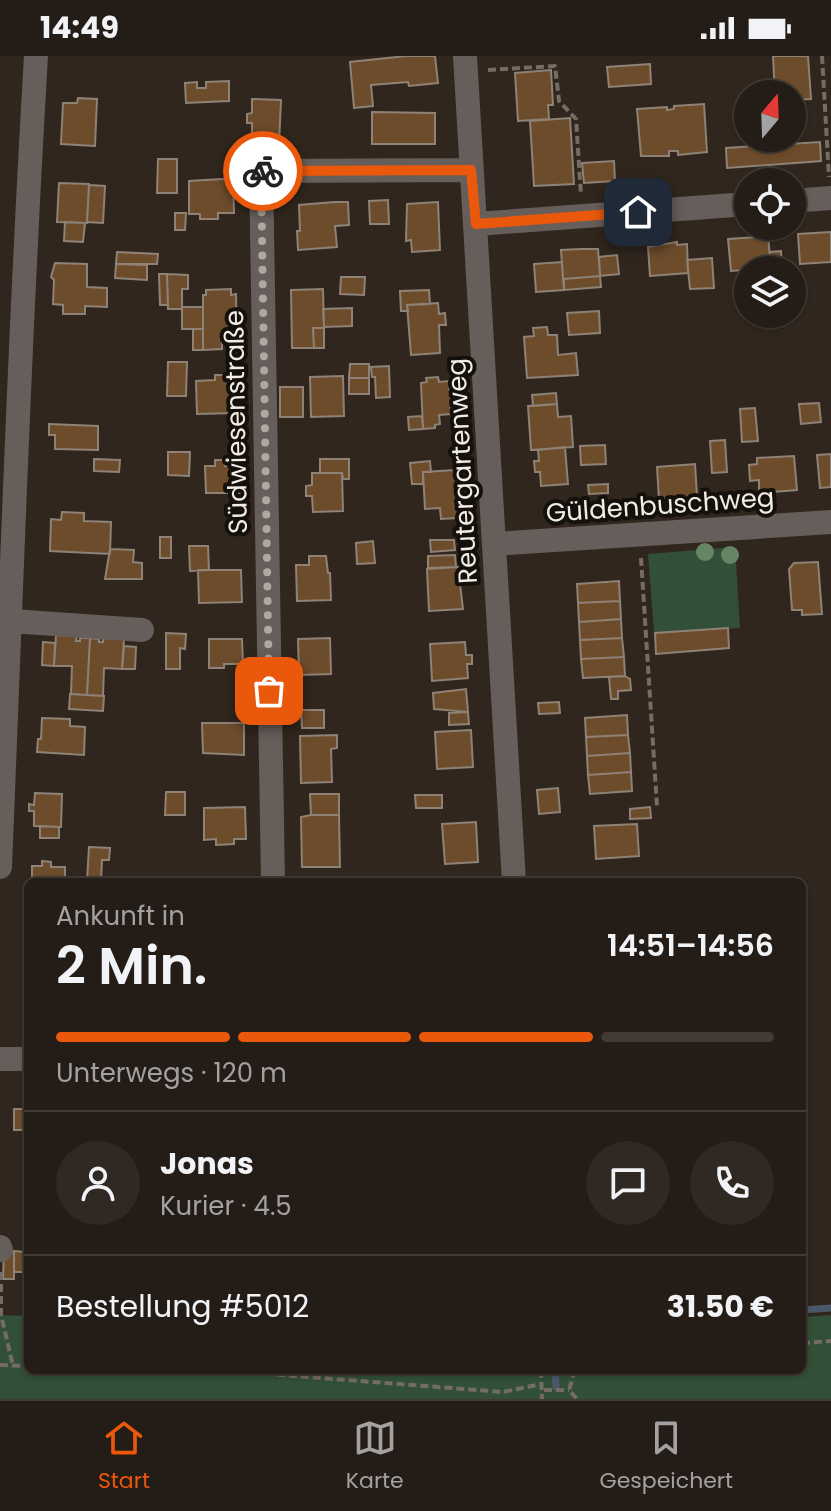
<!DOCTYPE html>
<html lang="de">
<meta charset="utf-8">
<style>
body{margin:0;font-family:Poppins,sans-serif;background:#302923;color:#f1f3f6;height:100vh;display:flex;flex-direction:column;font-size:30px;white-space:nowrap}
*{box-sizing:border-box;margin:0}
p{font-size:26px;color:#a3a1a1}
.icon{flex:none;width:44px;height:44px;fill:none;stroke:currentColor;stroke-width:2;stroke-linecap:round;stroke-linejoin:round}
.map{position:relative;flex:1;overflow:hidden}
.drawer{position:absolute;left:24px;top:822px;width:782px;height:496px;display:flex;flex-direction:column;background:#241c16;border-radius:12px;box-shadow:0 2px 6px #0004,0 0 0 2px #413a35}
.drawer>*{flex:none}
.needle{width:52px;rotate:19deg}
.fabs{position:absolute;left:734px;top:24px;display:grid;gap:16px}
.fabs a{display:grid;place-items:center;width:72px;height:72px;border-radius:50%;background:#241c16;box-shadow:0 2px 6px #0004,0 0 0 2px #413a35;font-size:40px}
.pin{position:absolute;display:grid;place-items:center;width:68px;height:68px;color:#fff;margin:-34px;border-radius:16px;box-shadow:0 4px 12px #0006}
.courier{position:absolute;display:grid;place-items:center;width:80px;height:80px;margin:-40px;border:6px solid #ea580c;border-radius:50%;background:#fff;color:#222;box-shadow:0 2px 10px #0007}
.overview em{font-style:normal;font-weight:600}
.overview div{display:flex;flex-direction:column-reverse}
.overview{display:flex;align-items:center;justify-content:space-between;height:136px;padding:0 32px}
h1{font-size:52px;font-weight:600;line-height:60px}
.bar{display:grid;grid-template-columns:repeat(4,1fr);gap:12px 8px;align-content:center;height:96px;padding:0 32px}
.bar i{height:10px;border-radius:6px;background:#413a35}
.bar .selected{background:#ea580c}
.bar p{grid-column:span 4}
.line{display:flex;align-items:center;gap:20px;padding:0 32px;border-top:2px solid #413a35}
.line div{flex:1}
.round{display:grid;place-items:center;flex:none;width:84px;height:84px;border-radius:42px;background:#302923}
.status{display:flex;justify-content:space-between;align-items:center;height:56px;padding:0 40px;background:#241c16;direction:ltr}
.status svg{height:22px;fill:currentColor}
.tab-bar{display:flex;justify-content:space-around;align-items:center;height:112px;border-top:2px solid #413a35;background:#241c16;font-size:22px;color:#a3a1a1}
.tab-bar a{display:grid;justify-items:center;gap:4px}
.tab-bar .selected{color:#ea580c}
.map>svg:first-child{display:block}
</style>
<div class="status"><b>14:49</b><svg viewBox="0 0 49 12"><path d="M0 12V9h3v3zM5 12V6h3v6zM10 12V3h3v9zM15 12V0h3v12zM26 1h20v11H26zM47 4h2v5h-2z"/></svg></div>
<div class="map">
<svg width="831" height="1343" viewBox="0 0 831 1343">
<rect width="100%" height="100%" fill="#30261d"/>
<path fill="#324f38" d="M735,491L740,572L654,577L648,498Z
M0,1259L28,1260V1314H802V1261L831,1259V1343H0Z"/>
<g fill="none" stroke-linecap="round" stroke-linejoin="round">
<path stroke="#4b586b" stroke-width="7" d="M802,1254L831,1252
M555,1314L556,1331"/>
</g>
<path fill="#6d4c2b" stroke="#8e8277" stroke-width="2" d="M435,0L438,27L409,30L408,26L371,29L373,50L354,52L350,6L406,0Z
M773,0H808L811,43L792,44V38H775Z
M650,8L651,28L609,31L607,11Z
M551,14L553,49H548L549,63L518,65L515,17Z
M229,25V45L186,47L185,27L197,26V32H206V26Z
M78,42L97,43L95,90L61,88L63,47H77Z
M252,43L281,44L279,88H263V77H252V67H247V58L252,57Z
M704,48L707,96L678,99V95H669V100H641L637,53L667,51V54L674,53V50Z
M372,56L435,57V88H372Z
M570,62L574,128L534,130L530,65Z
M820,86L821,105L727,112L726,92Z
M158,103H177V137H157Z
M614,105L615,125L584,127L582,107Z
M222,123L233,124L234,157H218V163H200V158H189V125Z
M59,127L89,128L87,167L57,166Z
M89,129L105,130L103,167L87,166Z
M388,144L389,168H370L369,145Z
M334,146H348L349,169L335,170L337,191L298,194L297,175H300L299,149Z
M438,146L440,194L412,196L411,184L406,185L407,148Z
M175,157H186L185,174H175Z
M65,166L85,167L83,186L64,185Z
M766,175V180H768L771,212L748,214V218H744L743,214L731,215L728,183L758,181V176Z
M831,176V206L800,208L798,178Z
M677,186V189L687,188L688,217L650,220L648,191Z
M581,193H598L600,220L563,223L561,194Z
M781,195L782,214H770V196Z
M117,196L158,198L157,208H116Z
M617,199L619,218L600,220L599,201Z
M712,202L714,232L690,233L687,204Z
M562,206L564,234L536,236L534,208Z
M55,207L87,208V231L107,232V251L85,250V258H63V249L53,248L54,224L51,221Z
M116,208L147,209V224L115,222Z
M159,218H167L168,249H160Z
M167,218L188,219V233H182V253H168Z
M600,220L601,231L564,234V223Z
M341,221H365L364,239L340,238Z
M231,233V239L236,238L237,281H222V293L203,294V239H206V234Z
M323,233L324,272H313L314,292H292L291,234Z
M429,234L430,248L407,249L408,255H401L400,235Z
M438,247L439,258L445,257L446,269H439L440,297L411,299L407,249Z
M182,251H203V273H182Z
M352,252V270L324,271L323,253Z
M599,255L600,277L569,279L567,257Z
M547,271L548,279H557L558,299L576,297L578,319L527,322L524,281L534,280L533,272Z
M313,272H324V292H314Z
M193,273H203V294H193Z
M168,306H187L186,340H167Z
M350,308H369V322H349Z
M389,310L390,341L376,342L375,321H372L371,311Z
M215,319H231V324H238V357L197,358L196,325L215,324Z
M343,320L344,360L311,361L310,321Z
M438,321L439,326L449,325L450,339H455L456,353H451V358L439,359L440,368L435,369V372L423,373L421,327L427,326L426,322Z
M349,322H369V338H349Z
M280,331H303V361H280Z
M556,337L557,348L533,350L532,339Z
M819,347L821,366L801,368L799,348Z
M557,348L558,361L571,360L573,391L531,394L528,350Z
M755,352L758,385L742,386L740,353Z
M422,360L423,373L409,374L408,361Z
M49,368L98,370V394L55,393V379H49Z
M725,384L727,416L712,417L710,385Z
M605,389L606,408L581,409L580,390Z
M565,391L568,428L541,430L540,416H535L534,405H539L538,394Z
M168,396H190L189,420L168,419Z
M831,398V431L820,432L817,399Z
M794,400L797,434L759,437V424L750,425L749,409L757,408V402Z
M94,403L120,404L119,416L94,415Z
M320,403H349V423H343L342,417H320Z
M215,404H225V410L239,409L240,437H206L205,410H215Z
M430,405L431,416H423V428H412L410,407Z
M695,408L697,440L659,443L657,411Z
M455,414L457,462L441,463L440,452L425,453L423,416Z
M312,417H342L343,455L313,456L312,440H306V430L312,429Z
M608,428V437L589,438L588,429Z
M62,456L84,457V465L111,466L110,498L50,495L51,463L61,464Z
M160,481H171V502H160Z
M430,484H454L455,494L431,496Z
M373,485L375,507L357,508L356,487Z
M189,490H208L209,514L190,515Z
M110,493L134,494L133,506L142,507V523H105Z
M455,499L456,511L428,512V500Z
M309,500H326L328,517H330L331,544L297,545L296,509H309Z
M818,506L822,558L802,559V554H792L789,513L794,507Z
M458,511L463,553L429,555L427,513Z
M198,514H241L242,546L199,547Z
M619,525L620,545L578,547L577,528Z
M620,545L621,563L579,566L578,547Z
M621,563L622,582L580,584L579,566Z
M728,572L729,592L656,598L655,577Z
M166,577L186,578L185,593L180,592V613H166Z
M56,579L77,580L76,585H80V582H90L87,639L71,638L72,610H54Z
M90,582L99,583V586H103V582L124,583L122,613L104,612L103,640L87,639Z
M330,582L331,618L299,619L298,583Z
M622,582L624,601L581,603L580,584Z
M209,583H242L243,608H224V612H209Z
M43,586L55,587L54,610L42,609Z
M465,586L466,599H472V608H467L468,622L432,625L430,588Z
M124,590L136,591L135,613H122Z
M624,601L625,620L583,622L581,603Z
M625,620L630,623L631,634L618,635V643H611L609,621Z
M466,633L468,656L434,653L433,637Z
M70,638L104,640L103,655L69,653Z
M559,646L560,657L539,658L538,647Z
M301,654H324V672H302Z
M468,656L469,668L449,669V657Z
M627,659L628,679L586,681L585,662Z
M42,662L70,663V670L85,671L84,699L37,696L38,683H41Z
M202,667H244V699L203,697Z
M471,674L473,711L437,713L435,676Z
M337,679V692L331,693L332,726L301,727L300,680Z
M628,679L630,697L587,700L586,681Z
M630,697L631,716L588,719L587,700Z
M631,716L632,735L590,738L588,719Z
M558,732L560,756L539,758L537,734Z
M166,736H185V759H165Z
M35,737L62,738L61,771L34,770V755H29V748L34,749Z
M310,738H339V759H311Z
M415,739H442V752H416Z
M245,751L246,783H234V788L216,789V783L204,784V752Z
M650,751L651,762L630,763V753Z
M311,759H339L340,811H302L301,761Z
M476,766L478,806L445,808L442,768Z
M637,768L639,800L596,803L594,770Z
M40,770L59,771V782H40Z
M89,791L110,792L109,804H102L101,825L87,824Z
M42,805L51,806V811H65V826H32V810H42Z
M14,1053H28V1074H14Z
M4,1195H14V1223H3Z
M14,1195L25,1196V1216H14Z"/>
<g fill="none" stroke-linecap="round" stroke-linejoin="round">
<path stroke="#756c64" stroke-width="4" stroke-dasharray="8 4" stroke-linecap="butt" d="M822,0L829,121
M488,14L555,10L559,45L576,63L581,139
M641,502L657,750
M1,1216V1259L13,1310
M802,1287L831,1285
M0,1309L28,1310
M217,1314L503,1336L541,1328
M541,1314L542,1343
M575,1314L569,1334L577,1343
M544,1334H569"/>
<path stroke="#655e5b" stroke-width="24" d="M465,0L514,826
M792,145L831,142
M476,168L748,148
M494,488L831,466
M11,565L142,574
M0,811C11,540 20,270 36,0
M273,826L261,115L471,114
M0,1003H28
M0,1191L1,1194"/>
</g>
<g fill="#668566">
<circle cx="705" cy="496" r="9"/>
<circle cx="730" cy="499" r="9"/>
</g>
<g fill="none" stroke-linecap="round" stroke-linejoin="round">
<path stroke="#afa7a0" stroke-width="8" stroke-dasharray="0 14.4" d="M263,115H261L269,635"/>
<path stroke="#ea580c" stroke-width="10" d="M263,115L471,114L476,168L638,156"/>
</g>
<g text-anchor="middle" stroke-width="8" stroke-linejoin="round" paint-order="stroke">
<g font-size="26" fill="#f3ece6" stroke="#14100c">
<text transform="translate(236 366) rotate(-91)" y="9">Südwiesenstraße</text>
<text transform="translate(462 415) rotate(-93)" y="9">Reutergartenweg</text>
<text transform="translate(660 449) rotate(-4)" y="9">Güldenbuschweg</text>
</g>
</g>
</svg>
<div class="fabs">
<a><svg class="needle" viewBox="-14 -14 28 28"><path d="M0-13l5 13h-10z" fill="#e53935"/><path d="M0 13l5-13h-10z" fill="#a3a1a1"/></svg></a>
<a><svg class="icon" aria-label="locate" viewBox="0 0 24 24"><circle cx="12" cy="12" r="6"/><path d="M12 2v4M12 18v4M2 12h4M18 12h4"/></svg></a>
<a><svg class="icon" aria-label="layers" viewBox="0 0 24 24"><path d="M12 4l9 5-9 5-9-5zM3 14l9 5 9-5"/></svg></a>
</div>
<div class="pin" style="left:269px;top:635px;background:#ea580c"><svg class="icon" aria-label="bag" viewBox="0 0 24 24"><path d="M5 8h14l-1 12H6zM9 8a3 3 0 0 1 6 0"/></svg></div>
<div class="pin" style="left:638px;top:156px;background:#1f2937"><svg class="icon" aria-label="home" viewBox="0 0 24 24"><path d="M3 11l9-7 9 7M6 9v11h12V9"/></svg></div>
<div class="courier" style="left:263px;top:115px"><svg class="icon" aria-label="bike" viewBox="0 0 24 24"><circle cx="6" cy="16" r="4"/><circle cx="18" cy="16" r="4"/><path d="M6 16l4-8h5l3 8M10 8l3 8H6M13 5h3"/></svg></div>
<section class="drawer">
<div class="overview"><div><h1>2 Min.</h1><p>Ankunft in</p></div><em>14:51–14:56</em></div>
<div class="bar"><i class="selected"></i><i class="selected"></i><i class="selected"></i><i></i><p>Unterwegs · 120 m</p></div>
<div class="line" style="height:144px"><a class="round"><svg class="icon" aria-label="person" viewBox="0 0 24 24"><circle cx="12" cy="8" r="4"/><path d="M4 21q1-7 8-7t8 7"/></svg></a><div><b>Jonas</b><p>Kurier · 4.5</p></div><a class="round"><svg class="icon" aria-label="chat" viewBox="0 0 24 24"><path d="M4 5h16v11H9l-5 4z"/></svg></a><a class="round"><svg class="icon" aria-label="phone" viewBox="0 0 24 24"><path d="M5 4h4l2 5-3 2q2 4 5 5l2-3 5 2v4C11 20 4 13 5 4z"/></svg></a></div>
<div class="line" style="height:104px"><div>Bestellung #5012</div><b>31.50 €</b></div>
</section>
</div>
<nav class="tab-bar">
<a class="selected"><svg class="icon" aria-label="home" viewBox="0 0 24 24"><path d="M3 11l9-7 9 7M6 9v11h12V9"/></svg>Start</a>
<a><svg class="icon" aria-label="map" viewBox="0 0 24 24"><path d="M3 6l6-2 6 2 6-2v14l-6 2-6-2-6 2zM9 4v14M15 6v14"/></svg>Karte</a>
<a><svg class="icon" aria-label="saved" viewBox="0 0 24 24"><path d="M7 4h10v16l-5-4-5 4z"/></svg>Gespeichert</a>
</nav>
